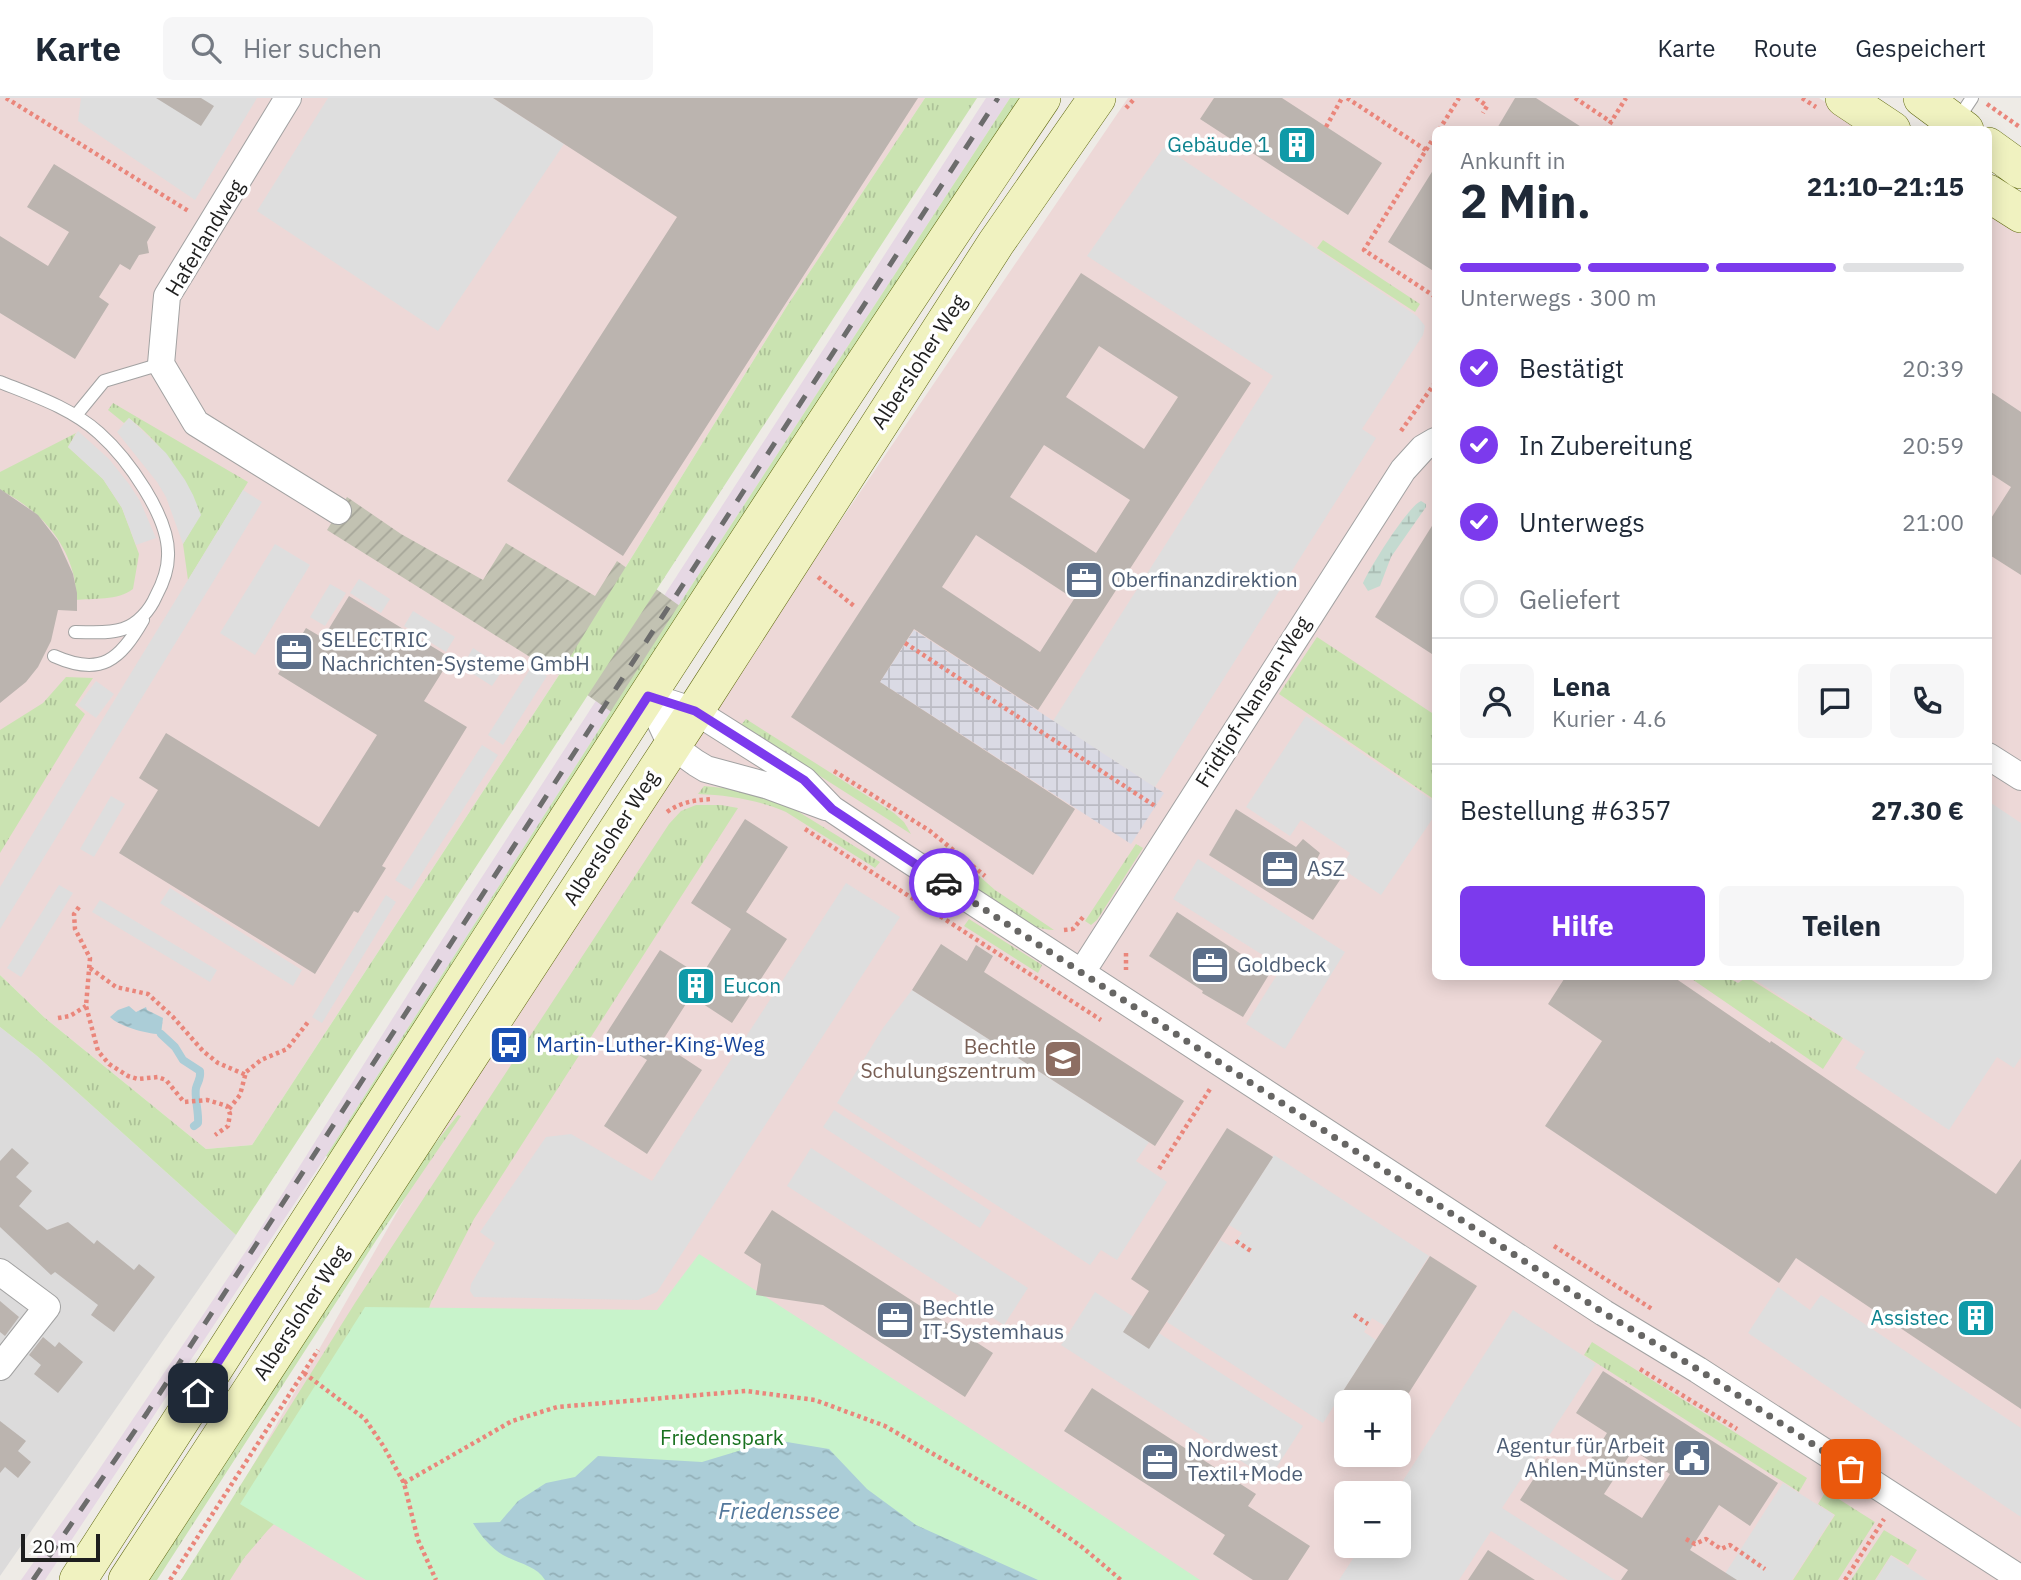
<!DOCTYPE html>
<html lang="de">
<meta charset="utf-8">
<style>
body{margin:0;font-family:"IBM Plex Sans",sans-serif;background:#f6f6f7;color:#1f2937;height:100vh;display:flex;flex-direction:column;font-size:26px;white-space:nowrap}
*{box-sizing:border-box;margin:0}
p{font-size:23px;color:#747a83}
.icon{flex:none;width:38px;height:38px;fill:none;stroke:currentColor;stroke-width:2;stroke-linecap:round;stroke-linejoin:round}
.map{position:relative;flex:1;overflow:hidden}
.drawer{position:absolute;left:1432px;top:28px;width:560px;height:854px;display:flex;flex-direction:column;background:#fff;border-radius:10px;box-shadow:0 4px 18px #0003}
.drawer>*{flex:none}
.controls{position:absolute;left:1334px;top:1292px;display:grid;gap:14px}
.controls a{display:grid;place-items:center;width:77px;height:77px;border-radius:10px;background:#fff;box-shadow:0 4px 18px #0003;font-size:35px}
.scale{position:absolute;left:21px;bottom:18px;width:79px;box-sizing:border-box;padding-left:7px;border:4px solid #1e1e1e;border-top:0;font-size:19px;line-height:24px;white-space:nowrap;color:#1e1e1e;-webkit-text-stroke:5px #fff;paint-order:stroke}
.pin{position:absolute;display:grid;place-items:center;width:60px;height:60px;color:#fff;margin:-30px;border-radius:14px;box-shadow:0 4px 10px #0006}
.courier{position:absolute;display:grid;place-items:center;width:70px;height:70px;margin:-35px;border:5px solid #7c3aed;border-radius:50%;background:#fff;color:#222;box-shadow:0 2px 9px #0007}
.headline em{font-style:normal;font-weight:800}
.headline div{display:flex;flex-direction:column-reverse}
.headline{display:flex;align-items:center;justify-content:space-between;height:119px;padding:0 28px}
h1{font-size:46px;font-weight:800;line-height:52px}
.bar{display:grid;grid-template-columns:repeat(4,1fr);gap:10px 7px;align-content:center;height:84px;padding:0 28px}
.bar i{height:9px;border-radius:5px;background:#e0e1e3}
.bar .active{background:#7c3aed}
.bar p{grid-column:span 4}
.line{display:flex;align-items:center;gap:18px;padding:0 28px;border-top:2px solid #e0e1e3}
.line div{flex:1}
.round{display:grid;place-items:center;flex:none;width:74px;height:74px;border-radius:10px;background:#f6f6f7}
ol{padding:0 28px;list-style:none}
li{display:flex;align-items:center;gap:21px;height:77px}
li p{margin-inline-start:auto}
li .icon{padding:7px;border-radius:50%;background:#7c3aed;color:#fff;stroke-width:4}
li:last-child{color:#747a83}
li i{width:38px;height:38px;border:4px solid #e0e1e3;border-radius:50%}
.primary-button{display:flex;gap:14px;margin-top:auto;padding:14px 28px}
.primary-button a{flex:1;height:80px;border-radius:10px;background:#7c3aed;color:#fff;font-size:28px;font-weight:800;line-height:80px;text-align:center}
.primary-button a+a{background:#f6f6f7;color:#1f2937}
header{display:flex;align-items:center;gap:42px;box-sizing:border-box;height:98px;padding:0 35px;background:#fff;border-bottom:2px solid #e0e1e3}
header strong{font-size:33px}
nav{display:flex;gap:38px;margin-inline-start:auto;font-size:24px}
.search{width:490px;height:63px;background:#f6f6f7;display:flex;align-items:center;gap:18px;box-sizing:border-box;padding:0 24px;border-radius:10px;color:#747a83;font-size:26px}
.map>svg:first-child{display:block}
</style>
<header>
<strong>Karte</strong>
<div class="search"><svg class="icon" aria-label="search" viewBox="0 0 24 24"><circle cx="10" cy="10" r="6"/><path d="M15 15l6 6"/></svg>Hier suchen</div>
<nav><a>Karte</a><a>Route</a><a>Gespeichert</a></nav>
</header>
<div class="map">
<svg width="2021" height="1482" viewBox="0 0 2021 1482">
<defs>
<pattern id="construction-furrows" width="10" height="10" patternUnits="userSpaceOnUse" patternTransform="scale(1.75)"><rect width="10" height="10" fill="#c2c2b2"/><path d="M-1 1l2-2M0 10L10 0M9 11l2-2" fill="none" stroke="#a6a699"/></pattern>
<pattern id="grass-tufts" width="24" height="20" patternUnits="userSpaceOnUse" patternTransform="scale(1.75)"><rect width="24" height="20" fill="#cae3b1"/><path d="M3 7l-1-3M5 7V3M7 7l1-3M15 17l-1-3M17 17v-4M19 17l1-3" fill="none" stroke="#adc298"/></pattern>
<pattern id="wetland-marsh" width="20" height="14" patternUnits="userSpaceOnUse" patternTransform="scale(1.75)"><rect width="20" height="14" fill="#c4dad0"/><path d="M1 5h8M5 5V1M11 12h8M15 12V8" fill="none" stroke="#a8bbb2"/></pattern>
<pattern id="plaza-grid" width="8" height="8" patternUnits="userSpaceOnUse" patternTransform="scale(1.75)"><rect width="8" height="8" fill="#dadae4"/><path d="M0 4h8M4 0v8" fill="none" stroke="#bbbbc3"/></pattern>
<pattern id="water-ripples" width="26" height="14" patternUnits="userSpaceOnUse" patternTransform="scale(1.75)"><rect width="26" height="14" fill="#abcdd7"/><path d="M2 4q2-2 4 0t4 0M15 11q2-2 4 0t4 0" fill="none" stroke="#93b0b8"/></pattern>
</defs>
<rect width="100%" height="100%" fill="#eeebe6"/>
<path fill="#dcdbdb" d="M0,929L37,958L236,1137L0,1478Z"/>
<path fill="#edd8d7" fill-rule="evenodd" d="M0,0H925L787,208L559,577L252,1047L206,1051L45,920L0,877Z
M1128,0H1819L1867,31L1435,32V878H1988V112L2021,133V1482H188L488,954L782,509ZM1346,1304H1398V1356H1346ZM1346,1395H1398V1447H1346Z"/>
<path fill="#e6d8e4" d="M986,0H1010L682,502L326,1058L45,1482H21L96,1376L252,1144L469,799Z"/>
<path fill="url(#construction-furrows)" d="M347,399L401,436L483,482L506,445L595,498L617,463L684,511L617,618L559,577L327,432Z"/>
<path fill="url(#grass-tufts)" d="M925,0H977L236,1137L37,958L0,929V877L45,920L206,1051L252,1047L559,577L787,208Z
M1010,0H1021L333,1062L326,1058L682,502Z
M1323,142L1420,206L1415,214L1317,150Z
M113,305L248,384L188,482L183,446L200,417C184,377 163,347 129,320L124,325L108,312Z
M76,335L68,349L103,381L122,410L139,456L133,491C118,503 93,500 75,502C77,494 75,487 74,479C65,439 36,410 0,392V374Z
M1317,539L1435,617V702L1279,596Z
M66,579L93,580L75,607L85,616L0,755V632L43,605Z
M746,621L894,715L904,724L911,736L757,638L741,627Z
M704,688L733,691L781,703L880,764L875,770L786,714C758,702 728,697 698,696Z
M696,707H721L738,710L474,1121L431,1204L394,1324L310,1390L268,1432L244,1460L230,1482H181L355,1205L669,726L681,713Z
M1136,746L1143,750L1097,822L1091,827L1085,823Z
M944,747L995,792L1054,832C1012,831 963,782 944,747Z
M969,821L1042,867L1038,875L964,828Z
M1689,879H1727L1738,885L1747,879L1843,940L1823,971Z
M458,1017L461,1018L377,1141L157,1482H143L396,1094Z
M1592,1244L1807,1380L1799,1394L1584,1257Z
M1826,1393L1875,1424L1838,1482H1793L1835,1417L1818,1406Z
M1884,1432L1917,1452L1908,1467L1891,1457L1875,1482H1851Z"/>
<path fill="url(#wetland-marsh)" d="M1421,403L1426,406V409L1391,459L1380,488L1368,493L1363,485C1369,471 1408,408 1421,403Z"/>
<path fill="#c8f3cb" d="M699,1156L999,1349L1200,1482H366L240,1406L365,1209L657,1212Z"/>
<path fill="#dedede" d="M81,0H257L195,102L78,23Z
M328,0H493L564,46L438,233L257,113Z
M1164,49L1417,218L1425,228L1423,237L1362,331L1376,340L1155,689L1053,623L1273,278L1087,158Z
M129,320L166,355L185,382L193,397L201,417L183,446L166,399L157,384L117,334Z
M78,333L109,361L129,386L140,403L156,440L136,447L122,410L103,381L68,349Z
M243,392L262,404L0,831V789Z
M275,446L310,467L255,557L220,535Z
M359,481L390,501L381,515L350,495Z
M330,486L346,495L325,528L310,519Z
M413,513L455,539L446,554L404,528Z
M473,550L504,570L492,588L462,569Z
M532,568L547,578L503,647L488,637Z
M96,583L114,596L96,620L78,607Z
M1306,618L1435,704V717L1381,797L1341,770L1350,755L1301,722L1290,738L1246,709Z
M482,647L498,657L411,792L395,782Z
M111,698L125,706L94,759L80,751Z
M1991,705L2021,725V959L2014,970L1997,959L1949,1032L1855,970L1865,954L1751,879L1988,878V710Z
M1198,761L1345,854L1285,951L1246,926L1282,869L1173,801Z
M846,785L900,819L657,1194L638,1202L474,1199L470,1193L471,1186L495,1145L480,1134L546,1039L571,1036L652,1083Z
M59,787L73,795L21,879L7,870Z
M170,790L302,872L293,888L160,805Z
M386,797L396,804L322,925L312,919Z
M100,802L217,872L210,884L92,814Z
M912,892L1149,1044L1136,1063L1167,1084L1117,1162L1101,1152L1090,1167L837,1005L883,930Z
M834,1012L991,1113L980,1130L823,1029Z
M811,1050L1028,1190L1004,1227L787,1088Z
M1274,1057L1429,1158L1385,1228L1372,1220L1364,1234L1376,1242L1323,1325L1167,1224L1220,1142L1232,1149L1242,1135L1229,1127Z
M1778,1189L1810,1212L1821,1197L2021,1330V1419L1748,1235Z
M1095,1194L1303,1328L1269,1381L1061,1247Z
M1513,1212L1596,1266L1502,1410L1615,1482H1568L1491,1433L1459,1482H1339L1362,1447H1398V1395H1395Z
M1783,1385L1834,1417L1792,1482H1721Z
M1891,1458L1927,1482H1876Z"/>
<path fill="url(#plaza-grid)" d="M914,532L1164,695L1131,746L880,584Z"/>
<path fill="url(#water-ripples)" d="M129,908L136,914L146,909L147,912L163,920L161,936C150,937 118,928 110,919L118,912Z
M775,1342L829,1351L867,1391L916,1427L1038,1482H545C537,1468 517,1465 503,1457C491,1450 480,1437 473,1425L500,1424L518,1403L546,1385L575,1379L598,1358L702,1364Z"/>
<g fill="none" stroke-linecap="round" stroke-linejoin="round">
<path stroke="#abcdd7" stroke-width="8" d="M161,936L175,949L183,962L200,973C201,981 198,983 196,990C194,998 199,1014 198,1025L194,1028"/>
</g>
<path fill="#bbb4af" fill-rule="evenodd" d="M156,0H201L214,8L201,28Z
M493,0H918L623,458L507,383L677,119Z
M1214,0H1282L1382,65L1348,117L1200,21Z
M1515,0H1536L1586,32H1496Z
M54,66L156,129L147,144L149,155L139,157L130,172L120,166L99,199L109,206L75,261L0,215V138L48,168L69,134L27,109Z
M1435,69V174L1388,144Z
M1081,175L1251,285L1038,612L914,531L880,584L1075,711L1033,777L791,619ZM1099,248L1178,299L1144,351L1066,299ZM1044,347L1130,402L1096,455L1010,399ZM976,437L1074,501L1040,554L942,489Z
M1988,292L2021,314V477L1988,456V425L2011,389L1988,374Z
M0,391L38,417L58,443L73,476L77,495V513L58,512L51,543L38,569L26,584L0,605Z
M1435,423V558L1375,519Z
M349,498L451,560L424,603L467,629L382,768L386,770L358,815L354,813L315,876L119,755L158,692L139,680L166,635L319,729L377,637L278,576L306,530L323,540Z
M1236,711L1296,749L1303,741L1320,755L1316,763L1342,779L1313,822L1209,757Z
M745,721L788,749L746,814L787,841L732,925L691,898L661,945L702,972L647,1056L604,1028L647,962L606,936L660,852L701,878L731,831L691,805Z
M1177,814L1270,875L1243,919L1202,895L1203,893L1149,858Z
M941,846L967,863L976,847L993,858L984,874L1184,1003L1155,1048L912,892Z
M1566,878H1672L1770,945L1771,943L1996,1096L2021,1061V1311L1796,1160L1779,1185L1545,1028L1602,943L1548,906Z
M1227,1030L1273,1059L1149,1251L1123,1234L1149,1193L1131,1181Z
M12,1050L29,1065L16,1079L32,1093L19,1108L47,1132L68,1124L94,1146L97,1142L134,1172L139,1166L155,1179L114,1234L91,1217L98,1207L55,1174L51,1177L0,1129V1063Z
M772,1112L993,1255L965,1299L823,1207L756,1197L761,1166L744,1155Z
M1430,1158L1477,1188L1403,1304H1336Z
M0,1203L19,1219L5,1238L0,1234Z
M43,1239L55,1249L59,1244L83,1264L58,1295L34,1276L41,1267L29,1257Z
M1603,1273L1778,1385L1750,1428L1719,1407L1690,1452L1737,1482H1621L1628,1472L1520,1402L1547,1360L1579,1380L1607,1335L1576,1315ZM1633,1352L1670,1376L1642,1420L1604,1396Z
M1092,1290L1256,1396L1248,1408L1310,1448L1288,1482H1253L1213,1456L1225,1437L1064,1333Z
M0,1323L26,1343L18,1353L31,1364L18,1380L5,1369L0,1375Z
M1488,1452L1535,1482H1468Z"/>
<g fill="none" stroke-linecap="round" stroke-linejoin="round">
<g stroke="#a2a2a2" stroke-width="14">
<path id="service" d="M1958,21L1972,0
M0,284C35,298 71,310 99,335C127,360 170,419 168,458C168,473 163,485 156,498C150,512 138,526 123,531C108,536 91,534 75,534
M77,316L104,283L161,266
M54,558C101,579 120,562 143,522"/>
</g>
<g stroke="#a2a2a2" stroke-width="28">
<path id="minor" d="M288,0L167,198L161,266L196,325L338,413
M648,598L695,613L804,682L832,711L901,757L1604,1215L1698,1272L2021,1481
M648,598L671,647L696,665L706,671L769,688L826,709
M1988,658L2021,679
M1082,874L1403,372L1423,350L1435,343
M0,1174L47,1209L0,1269"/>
</g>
<g stroke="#606911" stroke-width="38">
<path id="secondary" d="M1844,0L1892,32
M1922,0L1965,32
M1988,48L2021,72
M1988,95L2021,116
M78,1482C398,987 712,488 1042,0
M127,1482L695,613L996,145L1097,0"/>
</g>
<path stroke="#ea867b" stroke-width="4.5" stroke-dasharray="3.5 3.5" stroke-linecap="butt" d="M6,0L190,114
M1347,0L1426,52L1364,152L1434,198
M1476,0L1487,8L1483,15
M1575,0L1611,24
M1802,0L1816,9
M1987,6L2021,30
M1126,10L1135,0
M1326,29L1342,0
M1439,32L1459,0
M1606,32L1626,0
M1426,52L1435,38
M1401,333L1435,285
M818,479L854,508
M905,545L1155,708
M834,673L930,733L985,778
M667,714C681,704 695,702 712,701
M805,731L1101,922
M79,809L74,816L75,831L90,860L86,908L98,953L109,966L128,978L138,981L158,979L166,982L184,1004L207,1002L227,1008L230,1016L228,1028L215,1037
M1064,832L1073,831L1084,818
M1126,855V872
M90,870L116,889L148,896L173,919L203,953L218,965L246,977
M58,920L70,918L86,908
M229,1011L240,997L246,974L261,962L287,951L308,924
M1159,1071L1210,991
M1236,1143L1251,1153
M1554,1148L1652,1211
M1354,1217L1368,1226
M1640,1271L1737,1331
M304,1275L365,1321L384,1349L404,1385L418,1442L436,1482
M404,1385L512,1323L557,1309L746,1293L815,1302L885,1328L1030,1412L1082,1449L1121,1482
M1686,1441L1695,1446L1706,1441L1721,1451L1730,1447L1765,1471
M170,1482L318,1252
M1845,1482L1884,1421"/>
<use href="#service" stroke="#fff" stroke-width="12"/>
<use href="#minor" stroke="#fff" stroke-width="26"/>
<use href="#secondary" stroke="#f0f2c0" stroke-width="37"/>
<path stroke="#6c6c6c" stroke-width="5" stroke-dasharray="14 14" stroke-linecap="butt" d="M33,1482L147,1315L998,0"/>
</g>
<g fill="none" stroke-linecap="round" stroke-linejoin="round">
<path stroke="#676664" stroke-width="7" stroke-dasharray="0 12.6" d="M944,785L1604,1215L1699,1272L1851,1371"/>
<path stroke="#7c3aed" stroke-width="9" d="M198,1295L648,598L695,613L804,682L832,711L944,785"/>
</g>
<defs>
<g id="building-square" transform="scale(2.0125)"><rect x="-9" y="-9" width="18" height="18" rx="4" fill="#0f9aa8" stroke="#fff"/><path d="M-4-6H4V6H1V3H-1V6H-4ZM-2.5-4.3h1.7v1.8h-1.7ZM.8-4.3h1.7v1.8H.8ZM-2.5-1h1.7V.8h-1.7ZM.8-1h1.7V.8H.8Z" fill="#fff"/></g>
<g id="office-square" transform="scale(2.0125)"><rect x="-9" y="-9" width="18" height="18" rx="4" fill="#5c6f8a" stroke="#fff"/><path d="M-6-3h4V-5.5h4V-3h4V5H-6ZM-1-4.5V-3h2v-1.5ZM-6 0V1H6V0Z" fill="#fff"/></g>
<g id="bus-square" transform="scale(2.0125)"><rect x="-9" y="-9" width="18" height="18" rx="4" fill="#1a4fb4" stroke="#fff"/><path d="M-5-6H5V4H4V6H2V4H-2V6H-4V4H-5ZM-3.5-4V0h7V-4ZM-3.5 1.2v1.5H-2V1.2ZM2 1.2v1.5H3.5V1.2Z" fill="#fff"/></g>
<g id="school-square" transform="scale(2.0125)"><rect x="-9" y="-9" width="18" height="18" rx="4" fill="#8d6e63" stroke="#fff"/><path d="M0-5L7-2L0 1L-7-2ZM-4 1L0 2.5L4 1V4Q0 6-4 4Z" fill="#fff"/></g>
<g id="civic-square" transform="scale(2.0125)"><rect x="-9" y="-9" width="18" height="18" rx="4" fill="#5c6f8a" stroke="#fff"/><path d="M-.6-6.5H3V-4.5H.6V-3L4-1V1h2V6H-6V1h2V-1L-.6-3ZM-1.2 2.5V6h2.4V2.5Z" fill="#fff"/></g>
</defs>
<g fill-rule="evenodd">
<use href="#building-square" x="1297" y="47"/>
<use href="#office-square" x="1084" y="482"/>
<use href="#office-square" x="294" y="554"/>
<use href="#office-square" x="1280" y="771"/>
<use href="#office-square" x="1210" y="867"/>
<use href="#building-square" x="696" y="888"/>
<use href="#bus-square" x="509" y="947"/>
<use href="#school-square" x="1063" y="961"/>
<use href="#building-square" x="1976" y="1220"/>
<use href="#office-square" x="895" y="1222"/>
<use href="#civic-square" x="1692" y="1360"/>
<use href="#office-square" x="1160" y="1364"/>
</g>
<g text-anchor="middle" stroke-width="7" stroke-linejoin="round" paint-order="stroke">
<g font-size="21" fill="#0d838f" stroke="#fff" text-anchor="end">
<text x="1270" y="54">Gebäude 1</text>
<text x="723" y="895" text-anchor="start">Eucon</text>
<text x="1949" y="1227">Assistec</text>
</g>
<g font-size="21" fill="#1e1e1e" stroke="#fff">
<text transform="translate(205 140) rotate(-59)" y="7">Haferlandweg</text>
<text transform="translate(919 264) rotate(-57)" y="7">Albersloher Weg</text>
<text transform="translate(1253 604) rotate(-58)" y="7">Fridtjof-Nansen-Weg</text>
<text transform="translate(611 740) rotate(-57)" y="7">Albersloher Weg</text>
<text transform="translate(301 1215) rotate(-57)" y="7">Albersloher Weg</text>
</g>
<g font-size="21" fill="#4e5e75" stroke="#fff" text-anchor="start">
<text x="1111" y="489">Oberfinanzdirektion</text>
<text x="321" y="549">SELECTRIC<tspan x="321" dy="24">Nachrichten-Systeme GmbH</tspan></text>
<text x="1307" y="778">ASZ</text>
<text x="1237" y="874">Goldbeck</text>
<text x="922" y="1217">Bechtle<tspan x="922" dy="24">IT-Systemhaus</tspan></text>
<text x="1665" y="1355" text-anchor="end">Agentur für Arbeit<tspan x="1665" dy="24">Ahlen-Münster</tspan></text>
<text x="1187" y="1359">Nordwest<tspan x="1187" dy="24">Textil+Mode</tspan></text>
</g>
<g font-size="21" fill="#164399" stroke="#fff" text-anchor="start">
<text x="536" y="954">Martin-Luther-King-Weg</text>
</g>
<g font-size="21" fill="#785e54" stroke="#fff" text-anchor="end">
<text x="1036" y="956">Bechtle<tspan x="1036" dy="24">Schulungszentrum</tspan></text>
</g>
<g font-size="21" fill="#18711f" stroke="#fff">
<text x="722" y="1347">Friedenspark</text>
</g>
<g font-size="23" font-style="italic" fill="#53789c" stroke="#fff">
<text x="779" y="1421">Friedenssee</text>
</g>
</g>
</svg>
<div class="controls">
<a>+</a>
<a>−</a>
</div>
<div class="scale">20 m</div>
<div class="pin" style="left:1851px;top:1371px;background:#ea580c"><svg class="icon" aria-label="bag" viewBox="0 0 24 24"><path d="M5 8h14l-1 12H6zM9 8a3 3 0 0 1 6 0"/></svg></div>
<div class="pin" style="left:198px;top:1295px;background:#1f2937"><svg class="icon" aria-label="home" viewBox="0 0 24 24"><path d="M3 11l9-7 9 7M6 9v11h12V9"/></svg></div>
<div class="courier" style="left:944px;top:785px"><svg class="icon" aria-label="car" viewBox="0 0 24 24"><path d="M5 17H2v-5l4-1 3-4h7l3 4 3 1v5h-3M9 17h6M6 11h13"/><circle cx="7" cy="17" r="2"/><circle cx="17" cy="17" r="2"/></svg></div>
<section class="drawer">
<div class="headline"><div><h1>2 Min.</h1><p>Ankunft in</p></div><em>21:10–21:15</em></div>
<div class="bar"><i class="active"></i><i class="active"></i><i class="active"></i><i></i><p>Unterwegs · 300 m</p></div>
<ol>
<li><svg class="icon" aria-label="check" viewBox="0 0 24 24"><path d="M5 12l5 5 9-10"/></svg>Bestätigt<p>20:39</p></li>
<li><svg class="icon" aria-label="check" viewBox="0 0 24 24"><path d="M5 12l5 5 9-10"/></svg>In Zubereitung<p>20:59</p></li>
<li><svg class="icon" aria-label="check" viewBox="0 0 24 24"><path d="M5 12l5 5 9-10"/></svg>Unterwegs<p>21:00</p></li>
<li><i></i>Geliefert</li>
</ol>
<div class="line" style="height:126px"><a class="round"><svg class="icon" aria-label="person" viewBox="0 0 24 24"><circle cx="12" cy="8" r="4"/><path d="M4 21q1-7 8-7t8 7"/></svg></a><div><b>Lena</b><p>Kurier · 4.6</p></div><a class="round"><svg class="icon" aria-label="chat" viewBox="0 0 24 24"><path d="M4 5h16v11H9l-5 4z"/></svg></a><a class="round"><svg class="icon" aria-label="phone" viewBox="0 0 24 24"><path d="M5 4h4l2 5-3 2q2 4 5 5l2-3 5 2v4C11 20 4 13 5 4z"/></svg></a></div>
<div class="line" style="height:91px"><div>Bestellung #6357</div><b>27.30 €</b></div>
<div class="primary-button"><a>Hilfe</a><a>Teilen</a></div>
</section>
</div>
